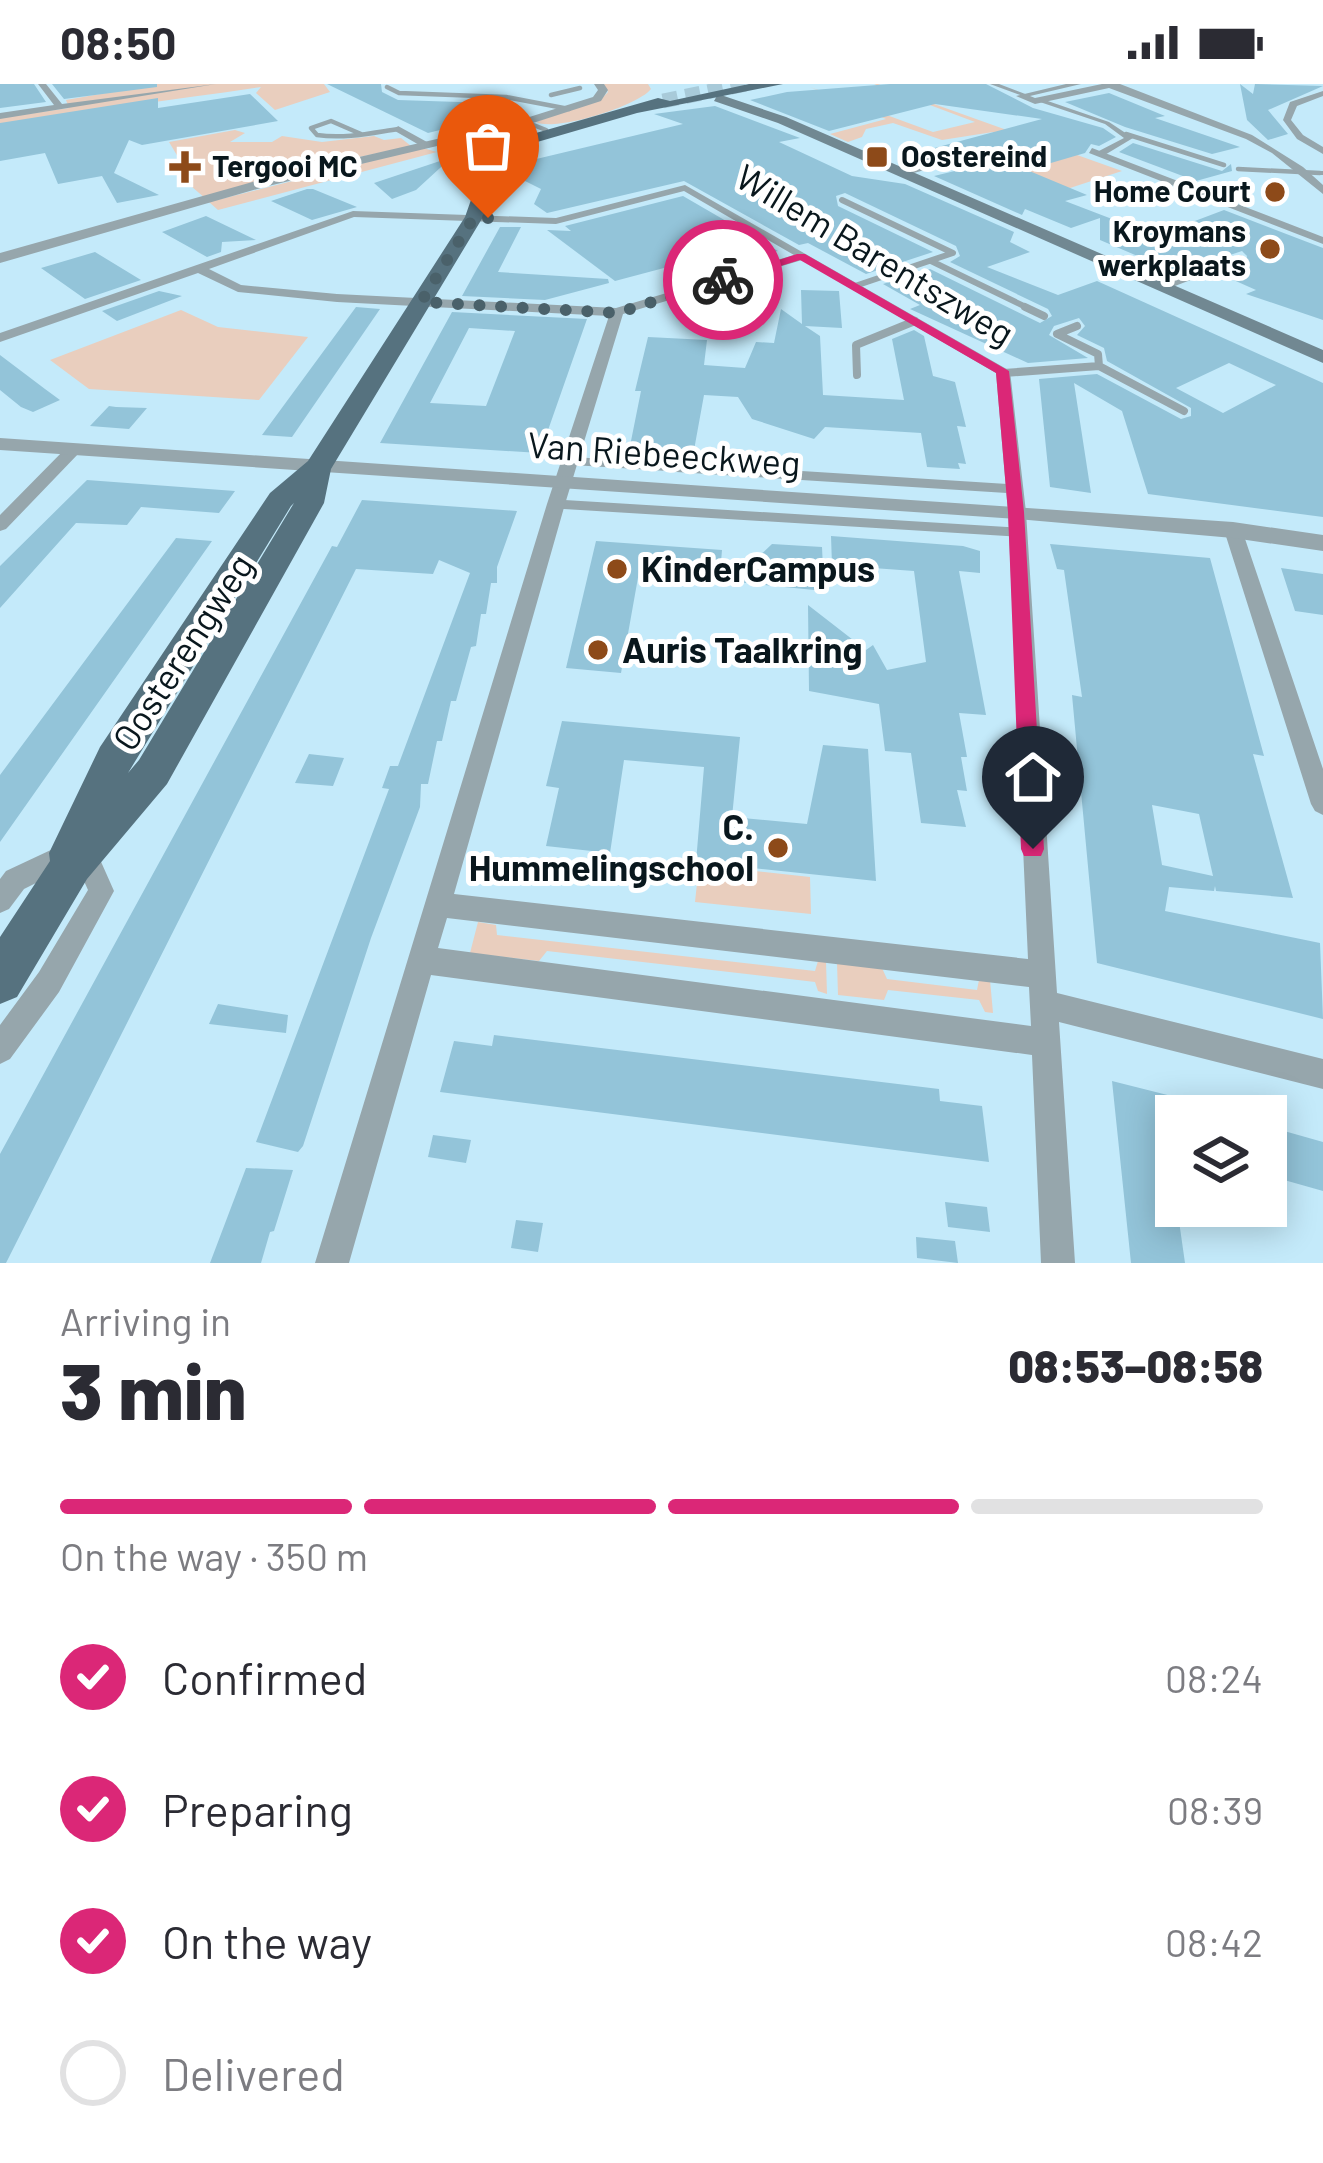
<!DOCTYPE html>
<meta charset="utf-8">
<style>
body{margin:0;font-family:Barlow,sans-serif;background:#f2f2f3;color:#2b2b33;height:100vh;display:flex;flex-direction:column;font-size:45px;white-space:nowrap}
*{box-sizing:border-box;margin:0}
p{font-size:39px;color:#7c7c81}
.icon{flex:none;width:66px;height:66px;fill:none;stroke:currentColor;stroke-width:2;stroke-linecap:round;stroke-linejoin:round}
.map{position:relative;height:1179px;overflow:hidden}
.panel{display:flex;flex-direction:column;background:#fff;flex:1}
.panel>*{flex:none}
.fabs{position:absolute;left:1155px;top:1011px;display:grid;gap:24px}
.fabs a{display:grid;place-items:center;width:132px;height:132px;border-radius:0px;background:#fff;box-shadow:0 6px 30px #0003;font-size:60px}
.pin{position:absolute;display:grid;place-items:center;width:102px;height:102px;color:#fff;margin:-123px -51px;border-radius:50% 50% 50% 0;rotate:-45deg;box-shadow:0 0 12px #0007}
.pin .icon{rotate:45deg}
.courier{position:absolute;display:grid;place-items:center;width:120px;height:120px;margin:-60px;border:9px solid #db2777;border-radius:50%;background:#fff;color:#222;box-shadow:0 3px 15px #0007}
.overview em{font-style:normal;font-weight:800}
.overview div{display:flex;flex-direction:column-reverse}
.overview{display:flex;align-items:center;justify-content:space-between;height:204px;padding:0 60px}
h1{font-size:78px;font-weight:800;line-height:90px}
.bar{display:grid;grid-template-columns:repeat(4,1fr);gap:18px 12px;align-content:center;height:144px;padding:0 60px}
.bar i{height:15px;border-radius:9px;background:#e1e1e2}
.bar .current{background:#db2777}
.bar p{grid-column:span 4}
ol{padding:0 60px;list-style:none}
li{display:flex;align-items:center;gap:36px;height:132px}
li p{margin-inline-start:auto}
li .icon{padding:12px;border-radius:50%;background:#db2777;color:#fff;stroke-width:4}
li:last-child{color:#7c7c81}
li i{width:66px;height:66px;border:6px solid #e1e1e2;border-radius:50%}
.status{display:flex;justify-content:space-between;align-items:center;height:84px;padding:0 60px;background:#fff;direction:ltr}
.status svg{height:33px;fill:currentColor}
.map>svg:first-child{display:block}
</style>
<div class="status"><b>08:50</b><svg viewBox="0 0 49 12"><path d="M0 12V9h3v3zM5 12V6h3v6zM10 12V3h3v9zM15 12V0h3v12zM26 1h20v11H26zM47 4h2v5h-2z"/></svg></div>
<div class="map">
<svg width="1323" height="1179" viewBox="0 0 1323 1179">
<rect width="100%" height="100%" fill="#c4eafa"/>
<path fill="#e9cebe" d="M113,0H324L330,8L275,26L256,9L261,3C174,16 87,26 0,41V34L69,24L66,16L117,7Z
M604,0H648L651,5C638,22 555,48 536,38L603,13L608,8Z
M874,0H878L1122,87L1070,104L1019,91L993,48L942,56L893,39L866,45L862,53L848,58L830,50L886,35L810,3L933,48L975,38Z
M235,46L245,49L230,58H272L282,52L322,58L374,52L384,56L401,54L411,62L299,86L205,114L172,86L181,78L169,58Z
M423,64L437,68L218,126L209,118Z
M181,226L218,243L308,253L259,316L89,305L50,276Z
M699,781L810,793L811,830L695,818Z
M478,838L496,841L497,851L815,887L818,877L826,878L827,910L818,907L815,898L547,867L539,877L470,869Z
M837,879L882,884L887,895L977,906L979,896H990L993,929L985,928L979,916L888,906L884,916L838,911Z"/>
<path fill="#93c4d9" fill-rule="evenodd" d="M0,0H34L46,18L0,24Z
M52,0H157V3L64,15Z
M327,0H381L382,8L398,16L490,19L512,28L428,49Z
M890,0H986L1033,24L1103,44L1116,53L1099,62L1091,60L1085,69L1027,86L1087,111L1065,117L1146,148L1163,143L1171,146L1224,126L1323,164V236L1246,210L1256,206L1220,190L1245,180L1247,172L1242,167L1200,181L1192,177L1172,185L1161,182L1100,156V134L1071,144L1025,125L1022,131L934,92L963,85L927,66L1042,35L935,20L829,47L750,16L787,8Z
M1240,0L1253,10L1255,0L1323,2L1268,26L1288,50L1268,56L1247,36Z
M1109,9L1165,32L1155,34L1240,63L1212,70L1125,43L1065,18Z
M250,10L278,37L142,61L129,56L114,89L159,111L117,119L102,92L58,100L45,69L0,77V39L158,14V24Z
M715,22L800,54L779,58L852,92L905,100L1014,148L1010,158L1030,168L987,183L1058,211L1097,197L1323,299V433L1148,410L1122,327L1074,299L1091,409L1050,403L1039,295L1097,290L1181,335L1191,332V324L1107,277L1104,264L1077,251L1085,242L1079,234L1054,242L1049,251L1088,274L1028,279L910,225L920,221L883,200L930,185L1040,239L1052,232L1048,225L950,178L960,172L956,162L845,109L836,112L838,122L933,168L866,190L808,159L799,161L684,97L547,129L534,120L541,105L499,84L683,40L654,30ZM1229,279L1276,301L1223,329L1176,304Z
M1133,59L1222,87L1231,80L1232,87L1196,97L1119,68Z
M452,73L416,106L392,115L374,99Z
M307,105H313L357,123L312,136L271,117Z
M683,112L778,167L723,181L709,172L615,197L547,146L571,147L565,142Z
M206,132L256,156L222,158L221,168L207,173L162,148Z
M500,143H521L498,188L608,195L609,199L545,216L462,212Z
M95,168L141,196L85,215L41,184Z
M801,206L839,207L842,244L805,242L820,252L823,311L904,316L892,255L914,246L924,252L933,292L955,298L966,343L957,342L966,380L958,379L960,385L927,383L921,349L825,343L814,355L752,335L738,313L704,311L694,366L630,362L641,307H635L648,253L707,256L704,281L745,284L756,258L774,259L781,225L802,240Z
M159,207L182,212L117,237L102,227Z
M356,223L380,225L292,353L262,351Z
M452,228L587,235L540,369L380,359ZM469,244L515,247L486,322L430,319Z
M0,271L45,305L60,316L33,328L21,323L0,306Z
M109,322L116,323L147,324L129,345L90,342Z
M87,396L235,407L219,429L141,423L127,441L76,439L0,524V482Z
M362,416L517,427L497,483V499H491L486,530H481L476,562L471,563L456,617H451L442,657H437L428,700H421L420,723L371,854L303,1062L298,1068L256,1058L389,705L382,704L390,682H398L470,489L439,476L433,490L356,485L6,1179H0V1070L332,462L337,463Z
M831,452L963,462L980,467V489L959,487L986,631L959,629L967,673H961L967,707L957,706L966,743L921,739L911,669L885,667L879,620L809,607L808,521L866,566L873,561L887,586L926,578L914,487L832,481Z
M176,454L212,457L0,758V691Z
M596,457L722,466L721,478L754,477L772,460L822,463L824,507L639,488L621,589L566,584Z
M1050,460L1210,474L1264,672L1253,670L1293,814L1216,807L1215,802L1214,807L1169,803L1165,827L1320,859L1323,935L1097,879L1072,611L1082,613L1064,486L1057,485ZM1152,721L1199,730L1213,792L1162,781Z
M1281,484L1323,490V531L1295,527Z
M562,637L740,653L732,733L807,740L823,661L868,665L876,797L696,778L704,683L624,676L610,769L546,762L559,704L546,702Z
M309,670L344,674L333,702L295,699Z
M218,920L288,931L286,949L209,940Z
M494,951L939,1005L940,1017L982,1022L989,1078L440,1008L454,957L492,962Z
M1112,997L1219,1024L1218,1032H1164L1185,1179H1131Z
M1266,1042L1323,1058V1107L1266,1091Z
M433,1051L471,1056L466,1079L428,1073Z
M246,1084L293,1086L274,1147L270,1148L261,1179H210Z
M945,1118L987,1123L990,1148L948,1143Z
M516,1136L543,1139L538,1168L511,1164Z
M916,1153L955,1157L958,1179L917,1174Z"/>
<g fill="none" stroke-linecap="round" stroke-linejoin="round">
<path stroke="#a8cad9" stroke-width="15" stroke-dasharray="15 8" stroke-linecap="butt" d="M663,17L746,0"/>
<path stroke="#96a6ac" stroke-width="4.5" d="M387,3L399,9L506,13L569,25
M551,11L580,4
M526,38L546,46
M361,50L331,37L311,44L317,51C345,55 371,49 398,45
M1126,50L1224,81
M1238,85L1320,89
M905,89L941,79L906,65"/>
<path stroke="#96a6ac" stroke-width="6" d="M842,116L953,169L855,202
M931,177L1032,226
M1164,203L1240,174"/>
<path stroke="#96a6ac" stroke-width="8" d="M1025,223L1044,232
M1077,242L1057,250L1098,270L1099,282
M1004,289L1099,282L1184,327
M857,291L856,261L915,237
M573,377L716,386"/>
<path stroke="#96a6ac" stroke-width="9" d="M669,383L1015,405
M556,420L1015,448"/>
<path fill="#96a6ac" fill-rule="evenodd" d="M990,0H999L1028,11L1023,12Z
M1039,14L1109,38L1133,54L1103,72H1097V68L1124,54L1105,40L1037,17Z
M1317,87H1323V91H1317Z"/>
<path fill="#96a6ac" fill-rule="evenodd" d="M38,0H46L62,20L216,0L0,35V29L54,21Z
M1066,0H1081L1030,12L1035,14L1102,0H1120L1252,51L1303,83L1323,101V110L1272,69L1246,55L1109,4L1035,20L1016,12Z
M1323,7V12L1297,22L1291,36L1303,51L1323,63V70L1297,55L1283,36L1290,18Z
M398,42L427,58L429,60L421,62L395,47Z
M1092,64L1323,153V160L1089,69Z
M685,101L1010,287L1026,428L1057,909L1323,975V1005L1059,938L1075,1179H1041L1032,971L431,891L349,1179H315L547,420L609,232L337,218L238,208L198,189L0,258V249L353,127L556,134ZM684,107L794,171L616,224L337,210L241,201L209,185L354,133L556,140ZM802,176L996,289L1008,428L1028,875L454,810L565,420L623,230ZM447,834L1029,903L1031,942L438,864Z
M74,360L80,362V368L6,445L0,447V431L68,362Z
M1233,440L1242,446L1323,685V731L1315,727L1311,720L1224,446Z
M70,757L94,762L114,807L59,908L10,975L0,980V941L39,888L88,806L76,779L24,805L9,825L0,829V795L6,787Z"/>
<path fill="#96a6ac" fill-rule="evenodd" d="M594,0H604L608,6L601,17L530,40L264,103L0,179V169L256,97L523,35L593,13L598,6Z
M0,354L1233,438L1323,451V467L1233,454L1017,435L0,366Z"/>
<path fill="#718892" fill-rule="evenodd" d="M718,10L786,33L1323,266V279L778,39L714,17Z"/>
<path fill="#56727f" fill-rule="evenodd" d="M749,0H783L637,29L503,68L482,82L490,113L483,133L331,385L324,419L167,700L87,795L17,913L0,920V853L50,777L49,769L100,663L270,409L308,377L465,133L472,113L467,76L491,62L658,14L670,17ZM294,419L139,676L128,689L291,422Z"/>
</g>
<path fill="#db2777" d="M797,170H805L1009,287L1024,428L1044,765L1041,772H1024L1021,765L1008,428L996,289L800,176L723,200L718,196Z"/>
<g fill="none" stroke-linecap="round" stroke-linejoin="round">
<path stroke="#4a616a" stroke-width="12" stroke-dasharray="0 21.6" d="M488,134L474,133L421,218L617,229L723,196"/>
</g>
<g fill="#8d4a19" stroke="#fff" stroke-width="4.5">
<rect x="865" y="61" width="24" height="24" rx="6"/>
<path d="M179 65h12v12h12v12h-12v12h-12v-12h-12v-12h12z"/>
<circle cx="1275" cy="108" r="12"/>
<circle cx="1270" cy="165" r="12"/>
<circle cx="617" cy="485" r="12"/>
<circle cx="598" cy="566" r="12"/>
<circle cx="778" cy="764" r="12"/>
</g>
<g text-anchor="middle" stroke-width="10" stroke-linejoin="round" paint-order="stroke">
<g font-size="30" font-weight="bold" fill="#09171d" stroke="#fff" text-anchor="start">
<text x="901" y="83">Oostereind</text>
<text x="212" y="93">Tergooi MC</text>
<text x="1251" y="118" text-anchor="end">Home Court</text>
<text x="1246" y="158" text-anchor="end">Kroymans<tspan x="1246" dy="34">werkplaats</tspan></text>
</g>
<g font-size="36" fill="#09171d" stroke="#fff">
<text transform="translate(875 171) rotate(31)" y="13">Willem Barentszweg</text>
<text transform="translate(664 370) rotate(4)" y="13">Van Riebeeckweg</text>
<text transform="translate(183 568) rotate(-57)" y="13">Oosterengweg</text>
</g>
<g font-size="36" font-weight="bold" fill="#09171d" stroke="#fff" text-anchor="start">
<text x="641" y="498">KinderCampus</text>
<text x="622" y="579">Auris Taalkring</text>
<text x="754" y="756" text-anchor="end">C.<tspan x="754" dy="41">Hummelingschool</tspan></text>
</g>
</g>
</svg>
<div class="fabs">
<a><svg class="icon" aria-label="layers" viewBox="0 0 24 24"><path d="M12 4l9 5-9 5-9-5zM3 14l9 5 9-5"/></svg></a>
</div>
<div class="pin" style="left:488px;top:134px;background:#ea580c"><svg class="icon" aria-label="bag" viewBox="0 0 24 24"><path d="M5 8h14l-1 12H6zM9 8a3 3 0 0 1 6 0"/></svg></div>
<div class="pin" style="left:1033px;top:765px;background:#1f2937"><svg class="icon" aria-label="home" viewBox="0 0 24 24"><path d="M3 11l9-7 9 7M6 9v11h12V9"/></svg></div>
<div class="courier" style="left:723px;top:196px"><svg class="icon" aria-label="bike" viewBox="0 0 24 24"><circle cx="6" cy="16" r="4"/><circle cx="18" cy="16" r="4"/><path d="M6 16l4-8h5l3 8M10 8l3 8H6M13 5h3"/></svg></div>
</div>
<section class="panel">
<div class="overview"><div><h1>3 min</h1><p>Arriving in</p></div><em>08:53–08:58</em></div>
<div class="bar"><i class="current"></i><i class="current"></i><i class="current"></i><i></i><p>On the way · 350 m</p></div>
<ol>
<li><svg class="icon" aria-label="check" viewBox="0 0 24 24"><path d="M5 12l5 5 9-10"/></svg>Confirmed<p>08:24</p></li>
<li><svg class="icon" aria-label="check" viewBox="0 0 24 24"><path d="M5 12l5 5 9-10"/></svg>Preparing<p>08:39</p></li>
<li><svg class="icon" aria-label="check" viewBox="0 0 24 24"><path d="M5 12l5 5 9-10"/></svg>On the way<p>08:42</p></li>
<li><i></i>Delivered</li>
</ol>
</section>
